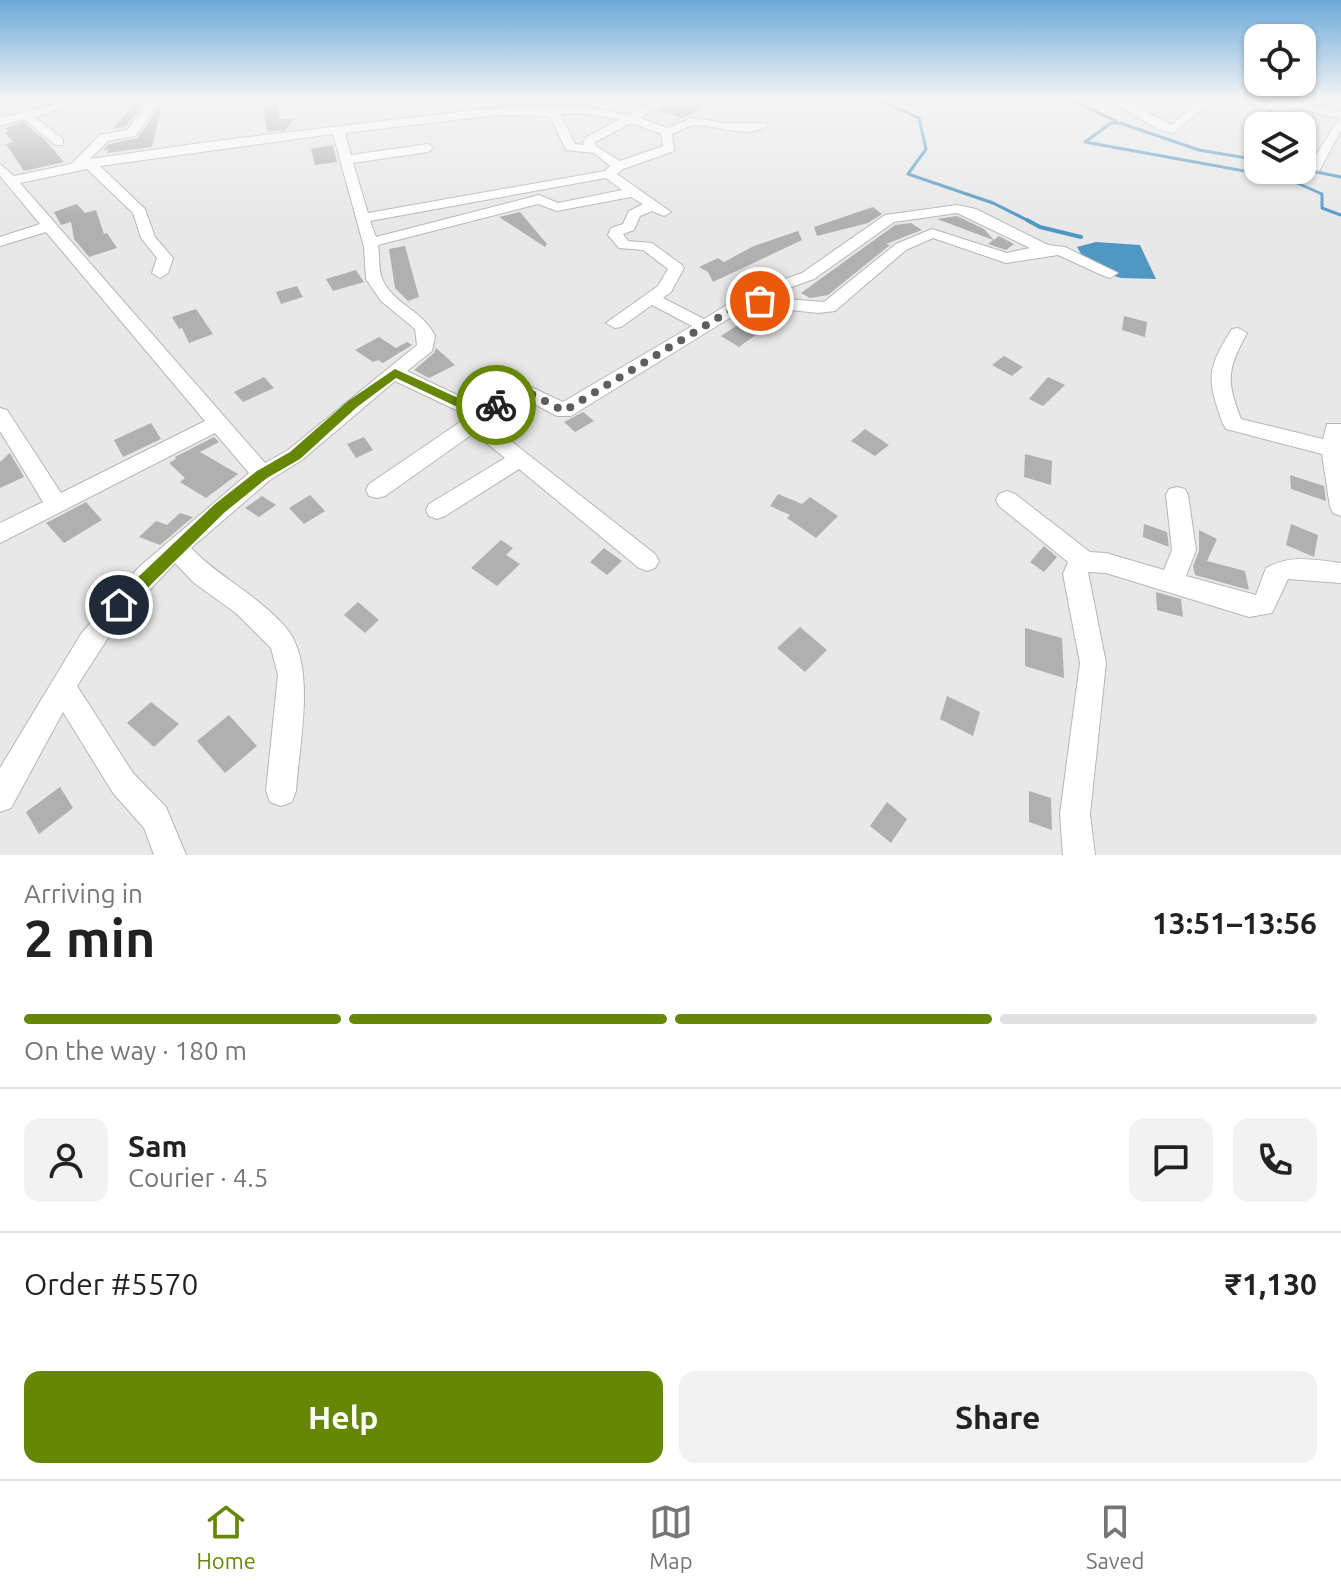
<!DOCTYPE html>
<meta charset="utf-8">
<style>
body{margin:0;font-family:Ubuntu,sans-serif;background:#f2f2f2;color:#222;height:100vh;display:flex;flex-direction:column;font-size:30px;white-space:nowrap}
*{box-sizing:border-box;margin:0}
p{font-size:26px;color:#767676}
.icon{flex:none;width:44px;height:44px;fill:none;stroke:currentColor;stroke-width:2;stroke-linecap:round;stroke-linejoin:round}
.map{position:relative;height:855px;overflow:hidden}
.details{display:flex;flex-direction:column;background:#fff;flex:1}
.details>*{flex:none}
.controls{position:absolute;left:1244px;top:24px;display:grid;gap:16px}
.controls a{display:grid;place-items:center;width:72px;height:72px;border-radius:16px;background:#fff;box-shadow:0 2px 6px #0004;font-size:40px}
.pin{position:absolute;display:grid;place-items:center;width:68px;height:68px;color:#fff;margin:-34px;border:4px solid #fff;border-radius:50%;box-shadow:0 2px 8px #0007}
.courier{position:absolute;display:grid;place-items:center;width:80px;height:80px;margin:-40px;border:6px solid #658705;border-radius:50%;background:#fff;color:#222;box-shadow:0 2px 10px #0007}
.summary em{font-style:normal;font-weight:700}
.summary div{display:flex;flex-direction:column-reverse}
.summary{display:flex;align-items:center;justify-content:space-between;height:136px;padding:0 24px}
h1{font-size:52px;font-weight:700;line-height:60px}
.bar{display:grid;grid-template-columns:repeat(4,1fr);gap:12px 8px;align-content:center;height:96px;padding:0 24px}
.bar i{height:10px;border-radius:6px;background:#e0e0e0}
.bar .selected{background:#658705}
.bar p{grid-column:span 4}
.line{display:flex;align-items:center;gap:20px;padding:0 24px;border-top:2px solid #e0e0e0}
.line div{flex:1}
.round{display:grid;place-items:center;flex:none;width:84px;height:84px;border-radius:16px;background:#f2f2f2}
.primary-button{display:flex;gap:16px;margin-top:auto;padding:16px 24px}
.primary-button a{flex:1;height:92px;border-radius:16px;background:#658705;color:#fff;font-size:32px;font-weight:700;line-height:92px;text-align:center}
.primary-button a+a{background:#f2f2f2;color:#222}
.tabs{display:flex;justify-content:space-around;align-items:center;height:112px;border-top:2px solid #e0e0e0;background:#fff;font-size:22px;color:#767676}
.tabs a{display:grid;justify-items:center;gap:4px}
.tabs .selected{color:#658705}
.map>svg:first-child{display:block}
</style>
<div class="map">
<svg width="1341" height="855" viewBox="0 0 1341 855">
<rect width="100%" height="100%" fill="#e8e8e9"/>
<path fill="#5098c3" d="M1096,242L1140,245L1156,279L1121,278L1090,269L1077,247Z"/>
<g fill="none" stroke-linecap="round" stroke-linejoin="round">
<path stroke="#5098c3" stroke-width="3" d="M877,99L919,118L926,149L908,174L993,203L1031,222
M1069,99L1116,121
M1258,160L1199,150L1120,123H1111L1085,142L1288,179L1322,194V208L1341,215
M1302,169L1341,177"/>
<path stroke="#5098c3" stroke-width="4" d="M1027,220L1040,227L1081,237"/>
</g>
<path fill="#b0b0b1" d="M136,99H147L125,127L113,129Z
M675,99H708L691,115L682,118L658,111Z
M162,104L152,147L107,153L109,149L103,150L109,144L137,138Z
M277,104L280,119H294L285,130L267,132L263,106Z
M23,122L45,140L64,162L24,171L6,144L13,142L5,133L8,132L6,128Z
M333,145L337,162L315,165L311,149Z
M77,204L85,213L96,210L104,234L107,233L117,248L89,257L74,239L71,222L61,225L54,212Z
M873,207L882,214L868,223L817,236L814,227Z
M520,212L547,244L545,247L499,217Z
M957,216L984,229L994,240L999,236L1014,244L1006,250L988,244L993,240L937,219Z
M911,223L922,230L886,244L890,245L828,295L810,298L801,293L895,225Z
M798,231L802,240L713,282L708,272L699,267L718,258L724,262L754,246Z
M405,246L419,297L408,301L395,288L389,249Z
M356,270L364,282L333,291L326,279Z
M297,286L303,297L281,304L276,292Z
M196,309L213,334L189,343L182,328L179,329L172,317Z
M1124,316L1147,322L1145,337L1122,330Z
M739,324L757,334L739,347L721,336Z
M379,337L396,348L407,342L412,345L383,363L378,360L373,362L355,350Z
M436,348L455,365L429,378L414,370L434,353Z
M1004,356L1023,367L1012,376L992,365Z
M264,377L274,388L243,402L234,392Z
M1048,377L1065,385L1043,406L1029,399Z
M583,412L594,421L575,432L564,422Z
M151,423L161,439L123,457L114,440Z
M865,429L889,445L875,456L851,441Z
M214,437L219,442L200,452L238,474L206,498L180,482L185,478L169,463L176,459L175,457Z
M364,437L373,450L356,458L347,444Z
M10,453L24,477L0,488V462Z
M1025,454L1052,461L1051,485L1024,477Z
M1290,475L1324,486L1326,501L1291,489Z
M778,494L802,504L810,497L838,516L816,538L787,518L790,515L770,506Z
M310,495L325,511L304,524L289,508Z
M262,496L276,505L259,517L245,508Z
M86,502L102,520L64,543L46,523Z
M180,513L193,517L160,545L139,537L156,521L167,525Z
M1144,524L1167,532L1169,547L1143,537Z
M1291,524L1318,535L1314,557L1286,545Z
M1199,530L1217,539L1207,561L1245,571L1249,590L1195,575L1193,566L1199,551Z
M501,540L513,548L506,555L520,564L497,586L471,568Z
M1044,546L1057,557L1044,572L1030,562Z
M604,548L622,561L607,575L590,562Z
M1156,592L1181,599L1183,617L1157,610Z
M358,602L379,620L365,633L344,615Z
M800,627L827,650L805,672L777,648Z
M1025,628L1062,638L1064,678L1025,666Z
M947,696L980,712L973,736L940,719Z
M151,702L179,724L154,747L127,723Z
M229,715L257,746L225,773L197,741Z
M60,787L73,808L39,834L26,812Z
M1029,791L1051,798L1052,830L1029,822Z
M887,802L907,819L891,843L870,826Z"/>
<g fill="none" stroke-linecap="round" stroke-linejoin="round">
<g stroke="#b6b6b7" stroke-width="2">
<path id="minor" d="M75,99H94L35,117L63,139V145H55L24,119L0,126V118Z
M151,99H162L135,136L108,141L90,159L215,141L484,109L581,106L629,115L658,99H672L640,118L667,128L692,118L727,123H765L767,126C748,139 718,126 696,125C689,125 680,131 672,134L674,151L623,169L617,174L671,212L664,216L652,211L640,216L634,230L623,234L628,241L652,243L682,265L684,268L671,292L663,298L704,319L735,300L755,297L777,282L802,273L885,215L957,205L976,209L1048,245L1065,247L1118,273L1110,278L1104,276L1058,255L1006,263L933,238L906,250L835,311L818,313L763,307L746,308L571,416H557L521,397L488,423L655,554L659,561L655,568L647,571L639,568L519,469L445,516L437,519L429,516L426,510L429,504L505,458L474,433L385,496L377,498L369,496L366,490L369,484L469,416L395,381L302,460L270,480L191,548C210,568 232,581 254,598C266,608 286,624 293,638C314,679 299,745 296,791L292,802L281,806L270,802L266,791L278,675L271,648L237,614L193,582L175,563L115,627L77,686L133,773L166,807L186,855H154L144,828L113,793L63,712L11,808L0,812V768L81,634L139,567L249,473L215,433L0,543V523L43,502L0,431V408L7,410L61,493L205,421L46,232L0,246V237L40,224L0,176V164L14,176L71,164L100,135L127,130ZM581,113L620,119L585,138L583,145L575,144L560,114ZM497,115L550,116L566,150L594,153L610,166L605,171L368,213L353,163L428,152L434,148L428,144L351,155L345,133ZM631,123L661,134L663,146L620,161L596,146L595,142ZM333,134L364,247L366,279L381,301L415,329L417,345L288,450L265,463L20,183L87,169L133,213L141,238L157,258L152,273L160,278L168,273L173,258L155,237L145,209L100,166ZM606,178L622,190L558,203L539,195L376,237L370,221ZM631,197L643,204L629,211L623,224L611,228L608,235L619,248L643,250L668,269L658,286L606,323L615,328L621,327L652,305L692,326L563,402L520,382L482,407L407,371L432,351L435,336C424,311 391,303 382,278C378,268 380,256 378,245L538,204L557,211ZM957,213L1030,248L1007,253L932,229L896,244L824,302L775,298L789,288L814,279L894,222Z
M1107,99H1121L1171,125L1202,99H1214L1173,133L1157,129Z
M1264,99H1285L1341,112V131L1319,171L1308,168L1339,118L1278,104L1268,111L1262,121H1254L1252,119L1267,102Z
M1238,328L1247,333C1227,370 1226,380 1241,419L1323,439L1327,424H1341V516L1333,513L1330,507L1322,454L1226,429L1223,424C1207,380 1206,370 1232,329Z
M1177,487L1185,489L1188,495L1196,550L1186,576L1256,595L1266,568C1291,554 1314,560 1341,563V583L1288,579L1272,613L1249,617L1106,573L1088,572L1106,663L1090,814L1095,855H1063L1060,814L1080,663L1063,574L1068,562L999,506L996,500L999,494L1007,491L1015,494L1090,552L1106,553L1164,570L1172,550L1166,495L1169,489Z"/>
</g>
<use href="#minor" fill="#fff" fill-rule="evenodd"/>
</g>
<linearGradient id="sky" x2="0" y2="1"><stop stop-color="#6ba9d9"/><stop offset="0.45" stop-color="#f5f5f5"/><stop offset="1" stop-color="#f5f5f5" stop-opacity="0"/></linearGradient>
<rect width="1341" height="219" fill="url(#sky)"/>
<path fill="#658705" d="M395,369L482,409L496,401L502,405L483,419L396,378L357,407L300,459L267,478L225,512L125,610H114V600L215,504L257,471L290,452L348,401Z"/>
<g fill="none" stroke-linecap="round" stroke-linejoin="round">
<path stroke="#5e5e5f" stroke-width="8" stroke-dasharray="0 14.4" d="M496,405L520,388L564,411L741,304L760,301"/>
</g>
</svg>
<div class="controls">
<a><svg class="icon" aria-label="locate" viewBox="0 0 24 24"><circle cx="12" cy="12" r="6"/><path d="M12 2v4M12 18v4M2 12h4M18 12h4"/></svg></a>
<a><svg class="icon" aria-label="layers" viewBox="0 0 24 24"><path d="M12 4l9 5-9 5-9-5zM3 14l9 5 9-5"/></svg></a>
</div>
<div class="pin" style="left:760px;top:301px;background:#ea580c"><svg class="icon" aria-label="bag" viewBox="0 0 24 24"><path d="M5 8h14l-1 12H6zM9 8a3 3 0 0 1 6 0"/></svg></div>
<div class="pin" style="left:119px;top:605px;background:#1f2937"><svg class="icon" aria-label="home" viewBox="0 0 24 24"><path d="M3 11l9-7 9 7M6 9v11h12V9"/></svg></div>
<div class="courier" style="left:496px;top:405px"><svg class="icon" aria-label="bike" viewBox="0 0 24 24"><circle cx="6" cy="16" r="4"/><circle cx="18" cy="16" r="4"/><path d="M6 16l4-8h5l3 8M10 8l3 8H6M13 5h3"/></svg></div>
</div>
<section class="details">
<div class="summary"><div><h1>2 min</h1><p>Arriving in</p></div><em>13:51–13:56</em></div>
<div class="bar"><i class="selected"></i><i class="selected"></i><i class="selected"></i><i></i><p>On the way · 180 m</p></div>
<div class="line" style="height:144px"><a class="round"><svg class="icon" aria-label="person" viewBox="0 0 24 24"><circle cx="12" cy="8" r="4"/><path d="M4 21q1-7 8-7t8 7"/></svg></a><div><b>Sam</b><p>Courier · 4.5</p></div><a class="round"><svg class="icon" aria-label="chat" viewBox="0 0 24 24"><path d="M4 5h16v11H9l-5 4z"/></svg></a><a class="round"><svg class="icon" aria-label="phone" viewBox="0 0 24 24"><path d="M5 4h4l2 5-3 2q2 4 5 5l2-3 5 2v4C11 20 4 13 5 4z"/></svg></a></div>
<div class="line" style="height:104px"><div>Order #5570</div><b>₹1,130</b></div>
<div class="primary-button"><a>Help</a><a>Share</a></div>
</section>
<nav class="tabs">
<a class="selected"><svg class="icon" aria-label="home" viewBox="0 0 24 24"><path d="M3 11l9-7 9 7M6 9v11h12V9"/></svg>Home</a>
<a><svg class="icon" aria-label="map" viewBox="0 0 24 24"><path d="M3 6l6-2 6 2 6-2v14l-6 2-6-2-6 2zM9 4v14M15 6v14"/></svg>Map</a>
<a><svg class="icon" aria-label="saved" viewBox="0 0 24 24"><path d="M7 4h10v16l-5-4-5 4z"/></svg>Saved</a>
</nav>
